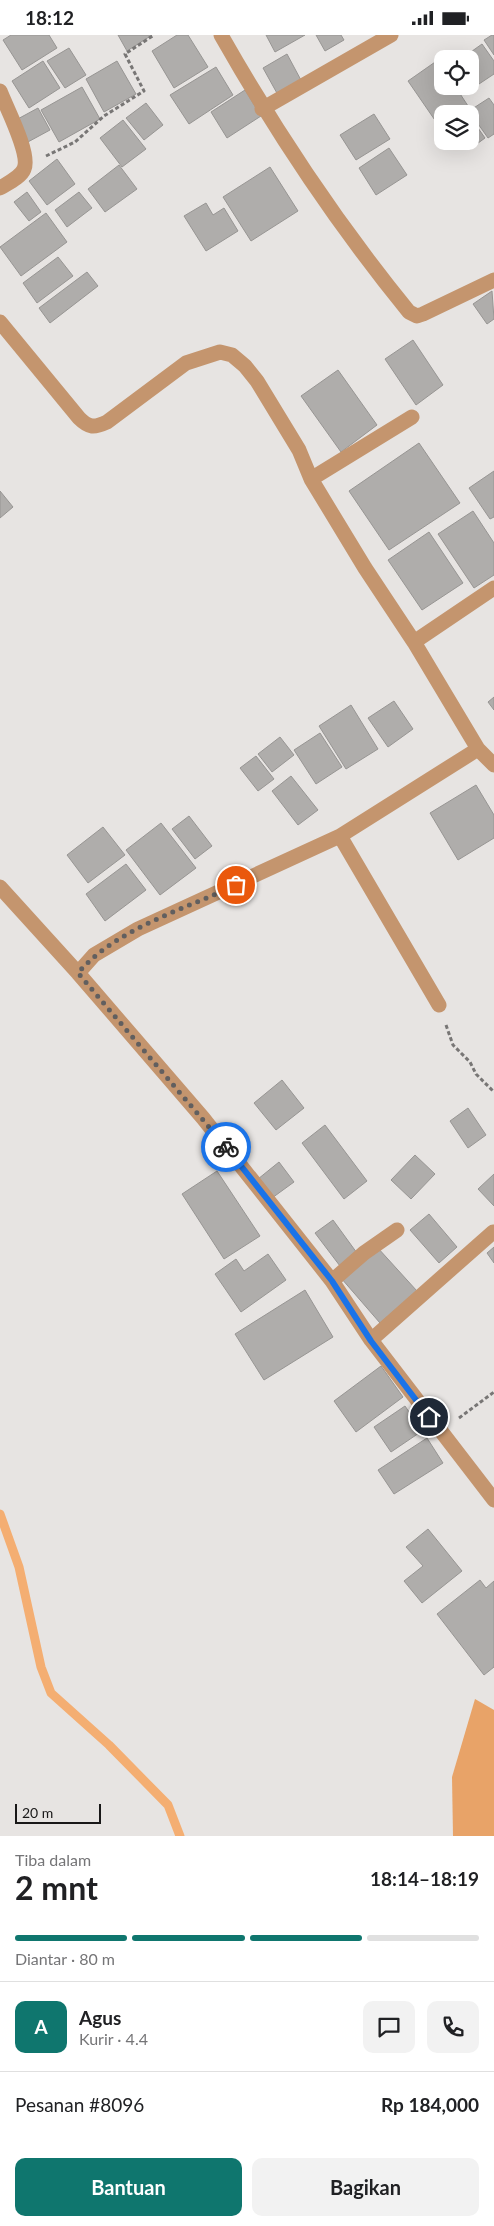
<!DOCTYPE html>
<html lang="id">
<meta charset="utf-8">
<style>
body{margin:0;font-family:Lato,sans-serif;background:#f2f2f2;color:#202124;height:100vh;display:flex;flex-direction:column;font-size:19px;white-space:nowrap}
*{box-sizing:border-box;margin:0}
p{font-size:16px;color:#757577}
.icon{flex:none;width:28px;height:28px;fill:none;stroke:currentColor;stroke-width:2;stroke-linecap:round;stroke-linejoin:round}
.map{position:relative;height:1801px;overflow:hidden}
.side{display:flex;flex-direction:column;background:#fff;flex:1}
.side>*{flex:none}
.controls{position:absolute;left:434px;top:15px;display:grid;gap:10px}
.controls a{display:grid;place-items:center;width:45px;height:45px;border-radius:10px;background:#fff;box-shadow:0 5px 20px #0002;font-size:25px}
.scale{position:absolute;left:15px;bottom:12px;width:86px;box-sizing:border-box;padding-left:5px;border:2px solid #191818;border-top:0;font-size:14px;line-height:18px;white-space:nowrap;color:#191818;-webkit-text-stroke:4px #e7e4e2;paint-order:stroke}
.pin{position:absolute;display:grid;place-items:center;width:42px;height:42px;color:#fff;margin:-21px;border:2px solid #fff;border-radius:50%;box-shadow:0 1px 5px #0007}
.courier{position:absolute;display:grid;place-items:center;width:50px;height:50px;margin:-25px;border:4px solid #1a73e8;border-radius:50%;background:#fff;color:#222;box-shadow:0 1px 6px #0007}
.head em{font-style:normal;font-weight:700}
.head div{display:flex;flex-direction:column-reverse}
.head{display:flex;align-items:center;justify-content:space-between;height:85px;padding:0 15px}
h1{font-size:32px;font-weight:700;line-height:38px}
.bar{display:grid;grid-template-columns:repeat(4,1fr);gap:8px 5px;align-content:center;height:60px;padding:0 15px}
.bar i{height:6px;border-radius:4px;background:#e0e0e0}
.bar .active{background:#0f766e}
.bar p{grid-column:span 4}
.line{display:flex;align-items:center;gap:12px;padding:0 15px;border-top:1px solid #e0e0e0}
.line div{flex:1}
.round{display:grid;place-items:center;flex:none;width:52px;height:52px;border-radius:10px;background:#f2f2f2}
.primary-button{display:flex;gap:10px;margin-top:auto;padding:10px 15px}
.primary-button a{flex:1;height:58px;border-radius:10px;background:#0f766e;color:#fff;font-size:20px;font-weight:700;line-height:58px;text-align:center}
.primary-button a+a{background:#f2f2f2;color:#202124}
.status{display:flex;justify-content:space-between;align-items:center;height:35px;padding:0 25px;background:#fff;direction:ltr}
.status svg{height:14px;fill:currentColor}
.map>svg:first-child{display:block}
</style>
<div class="status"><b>18:12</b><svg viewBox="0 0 49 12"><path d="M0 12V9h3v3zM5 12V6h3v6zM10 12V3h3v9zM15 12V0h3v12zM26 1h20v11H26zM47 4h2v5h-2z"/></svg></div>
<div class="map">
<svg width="494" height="1801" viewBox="0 0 494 1801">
<rect width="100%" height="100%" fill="#e7e4e2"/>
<path fill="#e8a368" d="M475,1664L494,1675V1801H453L452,1742Z"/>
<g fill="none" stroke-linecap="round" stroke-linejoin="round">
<path stroke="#f4ae72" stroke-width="9" d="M0,1479L19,1532L41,1632L51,1658L109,1710L168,1770L180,1801"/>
</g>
<path fill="#afadab" stroke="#979593" d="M11,0H49L57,13L22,35L3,5Z
M118,0H152L127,16Z
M177,0H188L208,32L174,53L152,16Z
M266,0H305L275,17Z
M316,0H341L344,5L325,16Z
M492,0H494V20L484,5Z
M482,9L494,26V39L467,57L463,51H470V24H461Z
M69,13L86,40L65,53L47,26Z
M287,19L302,47L278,60L263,33Z
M438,25L442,32V51H455L470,74L463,79H442V92L441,94L408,46Z
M43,26L60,53L29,73L12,46Z
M117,26L136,59L104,77L86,44Z
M216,32L233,60L189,89L170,60Z
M82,52L100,84L59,107L41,75Z
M245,55L261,81L227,103L211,77Z
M489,63L494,70V99L488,103L469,76Z
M146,68L163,90L144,105L126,83Z
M38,73L50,95L26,108L14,86Z
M374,79L390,104L356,125L340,100Z
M471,83L485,103L470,114L464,106H470Z
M123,85L146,114L122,132L100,103Z
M389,113L407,140L376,160L359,133Z
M57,124L75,149L47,170L29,146Z
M119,130L137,154L105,177L88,154Z
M270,132L298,176L251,206L223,162Z
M27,157L41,177L29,186L14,167Z
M79,157L92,173L67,192L55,175Z
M206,168L213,180L224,173L238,196L206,216L184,181Z
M46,178L67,207L21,241L0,212Z
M58,222L73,241L37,268L23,248Z
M87,237L98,251L50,288L39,273Z
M492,256L494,284L487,289L473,269Z
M413,305L443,350L416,370L385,324Z
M338,335L377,390L341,417L301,361Z
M419,408L460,468L389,515L349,456Z
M494,436V482L490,484L469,453Z
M0,456L13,472L0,483Z
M473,476L494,508V540L474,553L438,499Z
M429,497L463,548L422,575L388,525Z
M494,662V675L488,667Z
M394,666L413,694L388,712L368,683Z
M351,670L378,714L346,734L319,691Z
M320,698L342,732L316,749L294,715Z
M280,702L294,720L272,737L258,719Z
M256,721L274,744L258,756L240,733Z
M291,741L318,775L298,790L272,756Z
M476,750L494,780V803L458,825L430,778Z
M189,781L212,811L195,824L172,794Z
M161,788L196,833L160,860L126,815Z
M103,792L125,820L88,848L67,820Z
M126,829L146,855L105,886L86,859Z
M282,1045L304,1073L276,1095L254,1068Z
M468,1073L486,1100L468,1113L450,1086Z
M325,1090L367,1146L344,1164L302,1108Z
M415,1120L435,1139L411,1164L391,1145Z
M279,1127L294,1147L272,1163L258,1144Z
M217,1136L260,1201L224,1224L182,1159Z
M494,1139V1171L478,1154Z
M429,1179L457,1212L439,1228L410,1195Z
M333,1185L357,1218L340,1231L315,1198Z
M377,1212L417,1256L380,1288L341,1243Z
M494,1212V1228L487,1218Z
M268,1219L286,1245L241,1277L215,1239L236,1224L244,1236Z
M305,1255L333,1302L264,1345L235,1299Z
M381,1331L403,1362L356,1397L334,1366Z
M405,1371L422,1396L391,1417L374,1392Z
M427,1403L443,1428L394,1459L378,1435Z
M428,1494L462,1536L422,1568L404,1546L423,1531L406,1512Z
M480,1545L486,1553L494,1546V1632L484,1640L437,1579Z"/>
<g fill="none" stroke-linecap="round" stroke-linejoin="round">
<path stroke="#787675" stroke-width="3" stroke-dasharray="4 2.5" stroke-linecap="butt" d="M46,121L75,107L104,81L144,56L125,19L154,0
M446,990L453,1010L470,1027L476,1039L494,1057
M459,1383L494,1357"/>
<path stroke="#c4956e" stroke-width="15" d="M221,0C276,97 338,190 409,277L417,281L423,279L494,245
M0,56C6,72 31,119 24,134C21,142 8,148 0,153
M262,74L391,0
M0,287L79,383C89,393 94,393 107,387L186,328L220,317L232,320L245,331L257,346L299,415L311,444L365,533L414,607L478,714L494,730
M311,444L412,382
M414,607L494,553
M340,801L439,970
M0,852L78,938L203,1083L332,1246L371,1305L494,1465
M78,938L94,920L138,894L340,801L478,714
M332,1246L364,1218L397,1195
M371,1305L493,1197"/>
</g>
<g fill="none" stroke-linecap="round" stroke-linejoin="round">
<path stroke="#615f5f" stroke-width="5" stroke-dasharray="0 9" d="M226,1112L78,938C117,893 183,875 236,850"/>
<path stroke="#1a73e8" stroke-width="6" d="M226,1112L332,1246L371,1306L429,1382"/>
</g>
</svg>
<div class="controls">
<a><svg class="icon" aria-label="locate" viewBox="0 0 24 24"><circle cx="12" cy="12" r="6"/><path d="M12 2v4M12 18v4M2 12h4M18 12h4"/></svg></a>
<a><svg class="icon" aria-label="layers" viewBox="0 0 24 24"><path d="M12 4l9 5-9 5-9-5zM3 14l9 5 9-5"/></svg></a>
</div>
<div class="scale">20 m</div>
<div class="pin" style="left:236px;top:850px;background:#ea580c"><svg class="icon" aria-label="bag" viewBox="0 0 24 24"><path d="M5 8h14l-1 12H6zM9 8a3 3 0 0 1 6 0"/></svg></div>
<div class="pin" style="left:429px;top:1382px;background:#1f2937"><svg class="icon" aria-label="home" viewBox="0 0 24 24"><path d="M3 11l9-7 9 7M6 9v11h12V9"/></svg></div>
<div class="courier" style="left:226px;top:1112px"><svg class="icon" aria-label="bike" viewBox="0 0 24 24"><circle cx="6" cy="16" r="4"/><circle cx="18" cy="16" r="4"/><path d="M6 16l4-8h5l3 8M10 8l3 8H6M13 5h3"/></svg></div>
</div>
<section class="side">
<div class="head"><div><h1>2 mnt</h1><p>Tiba dalam</p></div><em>18:14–18:19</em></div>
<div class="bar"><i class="active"></i><i class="active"></i><i class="active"></i><i></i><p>Diantar · 80 m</p></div>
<div class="line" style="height:90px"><b class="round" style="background:#0f766e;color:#fff">A</b><div><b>Agus</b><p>Kurir · 4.4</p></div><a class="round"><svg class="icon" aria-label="chat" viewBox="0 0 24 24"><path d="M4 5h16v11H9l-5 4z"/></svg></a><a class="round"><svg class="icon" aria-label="phone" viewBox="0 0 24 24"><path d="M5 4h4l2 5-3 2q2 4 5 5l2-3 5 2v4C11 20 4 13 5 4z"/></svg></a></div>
<div class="line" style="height:65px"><div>Pesanan #8096</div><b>Rp 184,000</b></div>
<div class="primary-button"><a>Bantuan</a><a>Bagikan</a></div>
</section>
